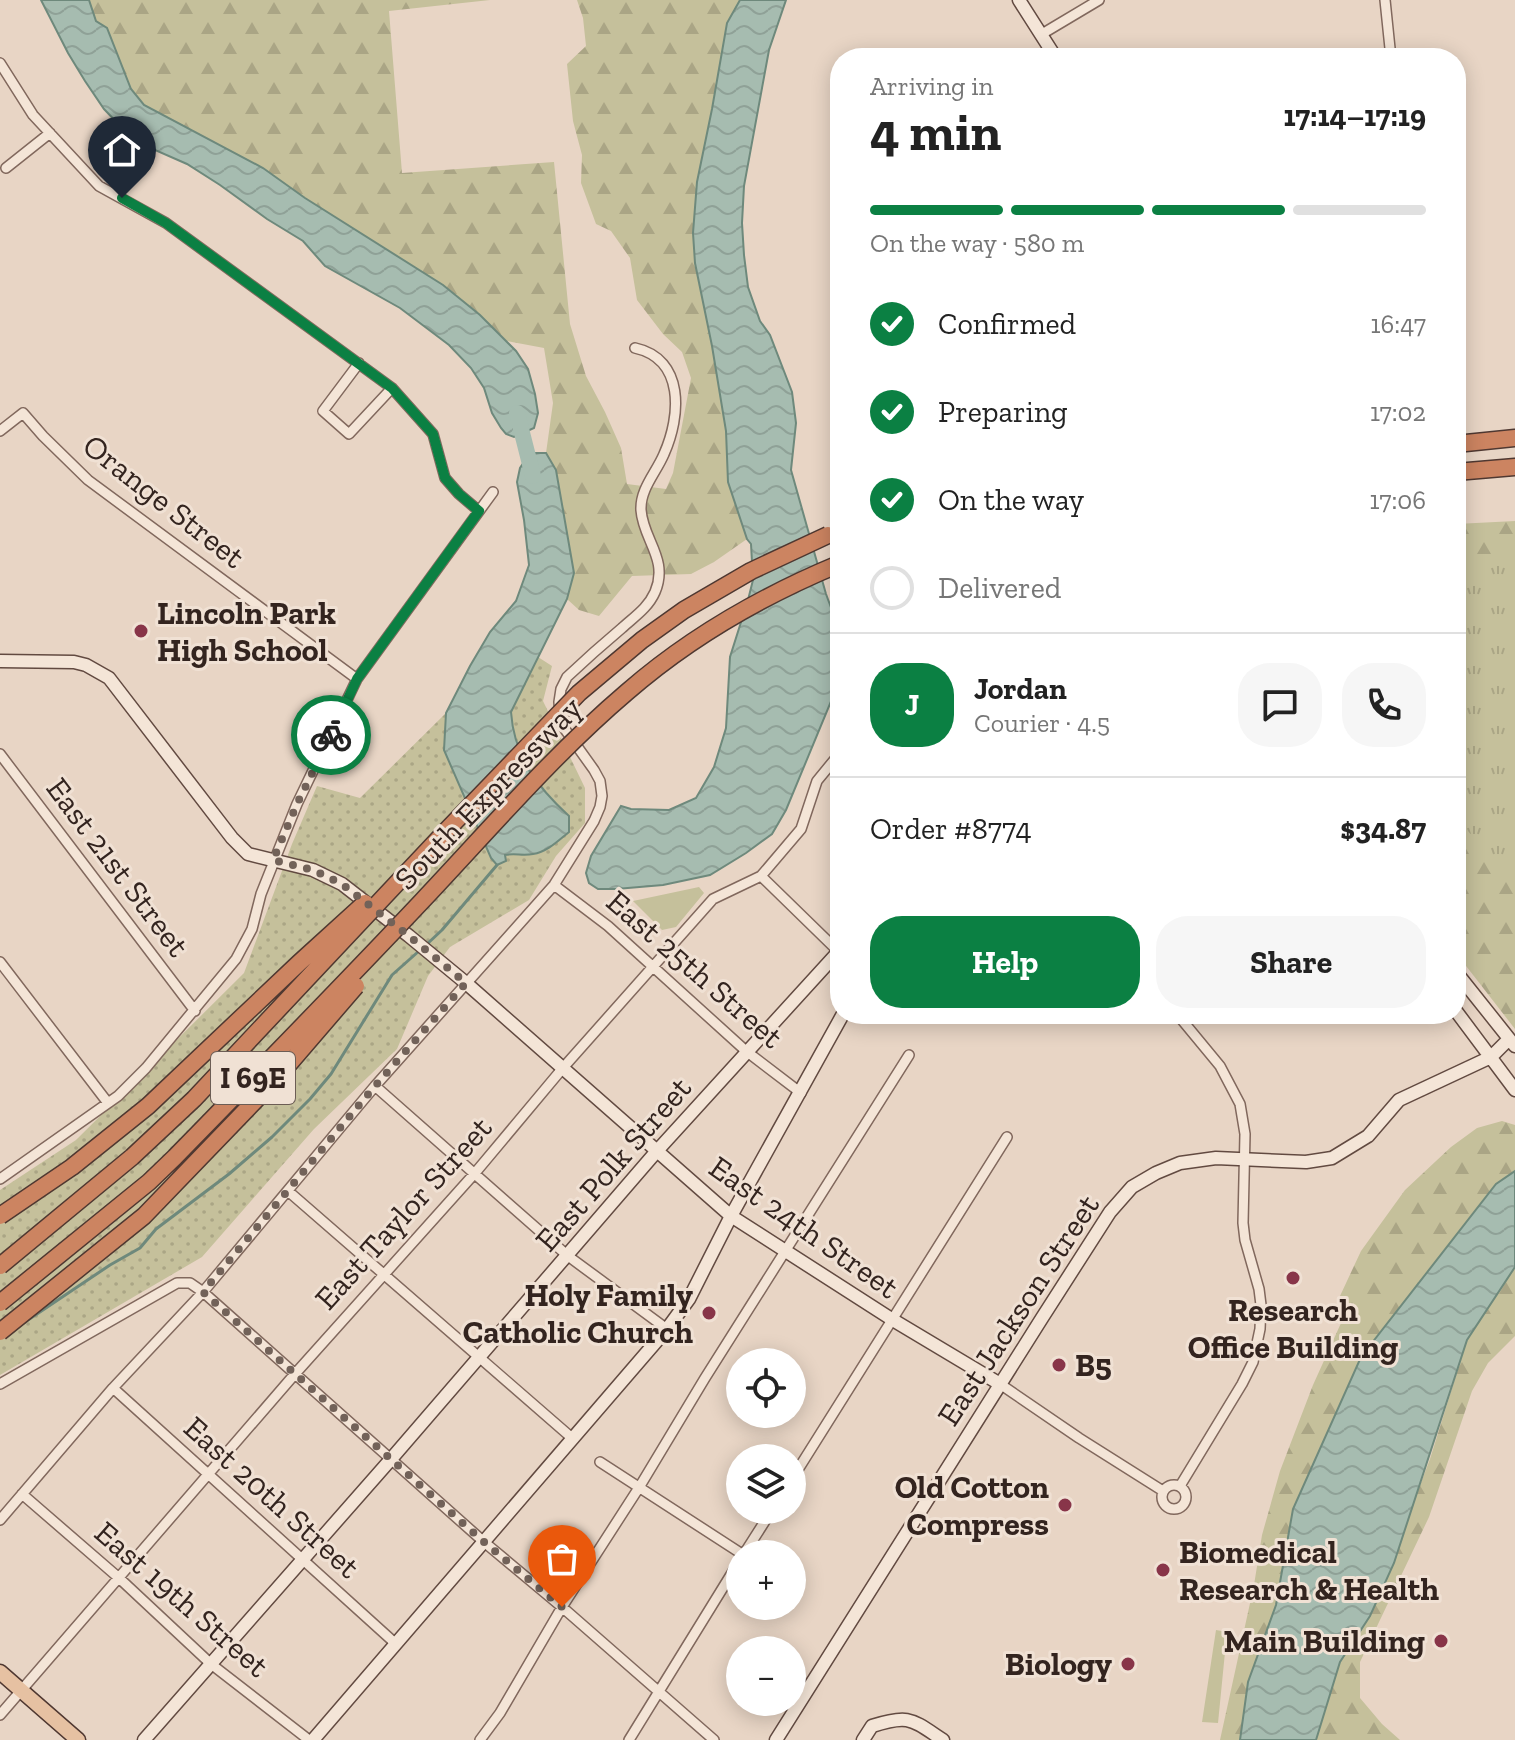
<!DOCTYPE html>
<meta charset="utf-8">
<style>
body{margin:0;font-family:"Zilla Slab",serif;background:#f6f6f6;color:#222;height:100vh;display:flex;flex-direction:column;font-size:30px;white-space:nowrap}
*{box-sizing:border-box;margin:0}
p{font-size:26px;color:#767676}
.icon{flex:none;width:44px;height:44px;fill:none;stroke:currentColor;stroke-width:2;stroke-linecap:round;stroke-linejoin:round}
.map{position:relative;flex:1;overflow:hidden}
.details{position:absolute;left:830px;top:48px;width:636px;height:976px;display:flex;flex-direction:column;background:#fff;border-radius:32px;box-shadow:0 4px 20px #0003}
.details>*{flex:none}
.fabs{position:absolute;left:726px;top:1348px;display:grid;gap:16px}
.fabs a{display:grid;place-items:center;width:80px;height:80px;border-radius:50%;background:#fff;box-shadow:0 4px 20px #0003;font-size:40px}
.pin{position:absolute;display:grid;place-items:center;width:68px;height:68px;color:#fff;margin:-82px -34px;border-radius:50% 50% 50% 0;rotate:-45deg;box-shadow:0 0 8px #0007}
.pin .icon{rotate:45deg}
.courier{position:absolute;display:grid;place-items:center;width:80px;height:80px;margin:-40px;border:6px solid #0b8043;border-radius:50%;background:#fff;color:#222;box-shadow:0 2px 10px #0007}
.overview em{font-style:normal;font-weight:700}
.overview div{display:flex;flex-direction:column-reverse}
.overview{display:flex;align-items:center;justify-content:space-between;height:136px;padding:0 40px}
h1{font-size:52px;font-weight:700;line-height:60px}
.bar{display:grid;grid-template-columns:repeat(4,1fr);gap:12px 8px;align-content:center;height:96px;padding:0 40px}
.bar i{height:10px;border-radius:6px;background:#e0e0e0}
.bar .on{background:#0b8043}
.bar p{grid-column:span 4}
.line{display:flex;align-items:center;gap:20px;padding:0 40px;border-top:2px solid #e0e0e0}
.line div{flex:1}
.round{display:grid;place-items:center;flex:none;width:84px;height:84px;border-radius:32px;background:#f6f6f6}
ol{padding:0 40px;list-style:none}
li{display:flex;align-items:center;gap:24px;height:88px}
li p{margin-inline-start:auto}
li .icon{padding:8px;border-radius:50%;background:#0b8043;color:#fff;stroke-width:4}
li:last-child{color:#767676}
li i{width:44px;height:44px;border:4px solid #e0e0e0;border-radius:50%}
.button{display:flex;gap:16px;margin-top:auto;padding:16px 40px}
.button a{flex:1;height:92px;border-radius:32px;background:#0b8043;color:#fff;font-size:32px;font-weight:700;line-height:92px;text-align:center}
.button a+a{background:#f6f6f6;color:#222}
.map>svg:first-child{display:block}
</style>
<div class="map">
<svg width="1515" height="1740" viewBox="0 0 1515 1740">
<defs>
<pattern id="grass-dots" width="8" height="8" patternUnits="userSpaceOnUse" patternTransform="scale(2)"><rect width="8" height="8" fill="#c5c09b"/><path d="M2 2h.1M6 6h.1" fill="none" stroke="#aaa585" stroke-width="1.8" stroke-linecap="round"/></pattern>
<pattern id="forest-firs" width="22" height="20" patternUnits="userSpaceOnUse" patternTransform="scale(2)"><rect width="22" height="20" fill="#c5c09b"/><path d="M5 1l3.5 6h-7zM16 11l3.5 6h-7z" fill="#aaa585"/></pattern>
<pattern id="park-tufts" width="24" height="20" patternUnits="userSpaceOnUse" patternTransform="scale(2)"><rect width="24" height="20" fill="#c5c09b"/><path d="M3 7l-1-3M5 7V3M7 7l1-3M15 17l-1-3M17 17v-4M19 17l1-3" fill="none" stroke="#aaa585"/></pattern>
<pattern id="water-waves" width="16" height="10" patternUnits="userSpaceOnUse" patternTransform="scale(2)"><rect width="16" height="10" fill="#a6bcb0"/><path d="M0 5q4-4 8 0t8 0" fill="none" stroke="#8fa197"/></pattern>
</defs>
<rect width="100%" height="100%" fill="#e8d5c5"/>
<path fill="url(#grass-dots)" d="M538,657L552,666L543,701L585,788V823L556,856L529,900L450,947L428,976L397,1049L314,1129L202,1257L0,1375V1190L76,1140L244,973L292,844L317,786L360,798L446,713L444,750L491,858L496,865C508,850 515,853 532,855L569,816C544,793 508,751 511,714C512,702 532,670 538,657Z"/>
<path fill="url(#forest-firs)" d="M89,0H490L389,11L402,173L554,162L570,324L586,376L605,412L621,448L627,484L666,489L673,473L691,378L682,352L663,334L637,300L630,258L611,231L596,224L581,183L582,155L573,121L567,64L586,46L583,18L577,0H740L727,23L712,109L697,182L693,233L695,263L712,346L726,431L728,482L747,539L714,562L691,574L632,576L599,616L579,610L567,599L574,573L556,470L546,453L553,403L544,348L507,341L480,315L443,285L305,198L263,168L144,105L131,89L107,28L96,21Z
M1515,521V1029L1456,953V524Z
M1502,1121L1515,1125V1171L1496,1184L1293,1509L1276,1605L1248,1682L1240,1740H1220L1254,1585L1262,1535L1280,1471L1313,1385L1346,1312L1340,1296L1361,1251L1405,1190L1451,1147L1477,1128Z
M1515,1267V1336L1488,1363L1472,1391L1429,1517L1360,1662V1698L1382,1724L1400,1740H1316L1340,1662L1370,1616L1430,1459L1467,1340Z"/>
<path fill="url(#park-tufts)" d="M1515,556V890L1456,816V561Z"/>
<path fill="#c5c09b" d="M699,887L704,893L676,927L662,930L633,901Z
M1216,1630L1227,1632L1218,1723L1202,1722Z"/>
<path fill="url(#water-waves)" stroke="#6e897c" stroke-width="2" d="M41,0H89L96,21L107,28L131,89L144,105L263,168L305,198L443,285L480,315L516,351L528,369L535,394L538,413L534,428L514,437L506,434L501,428L492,413L484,388L471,368L449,345L400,308L325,266L303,241L267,219L220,185L187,164L148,147L123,129L104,109L85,81L68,53Z
M740,0H786L769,50L744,186L742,223L744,255L748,287L760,321L770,335L792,392L796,423L791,470L826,594L836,621L840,644L832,699L786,810L772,834L746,853L710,875L663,885L616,889H598L589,883L586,873L591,856L621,806L631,809L669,810L696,798L714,767L726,728L730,657L748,600L753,580L751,544L747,539L728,482L726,431L712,346L695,263L693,233L697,182L712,109L727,23Z
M534,453H546L556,470L574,573L567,599L511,712C514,756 537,787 569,816V832C558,841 547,852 533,854C523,856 515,853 505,855L506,861L497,865L491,858L444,750L446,713L470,666L490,632L516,601L529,565L524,520L517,482L520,468L526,459Z
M1515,1171V1267L1467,1340L1394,1563L1370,1616L1340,1662L1316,1740H1240L1248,1682L1276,1605L1293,1509L1361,1357L1496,1184Z"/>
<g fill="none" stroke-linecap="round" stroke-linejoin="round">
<path stroke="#6e897c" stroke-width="3" d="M425,946L442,930L497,865
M22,1324L110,1265L140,1248L156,1229L229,1174L272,1137L310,1099L331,1074L392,975L419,951"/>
<path stroke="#a6bcb0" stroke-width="16" d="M517,413L533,476"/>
<g stroke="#81685d" stroke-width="12">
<path id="street" d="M1385,0L1391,58
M1042,34L1099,0
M0,63L33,115L99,186L166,223L392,388L433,434L445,478L459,494L479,511
M6,168L50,133
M359,363L323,411L349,434L392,388
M0,431L23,413L43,436L88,480L357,679
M0,754L195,1011
M761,876L840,953
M554,885L608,926L746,1051L801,1093
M0,962L108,1103
M1177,1014L1220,1066L1240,1104L1245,1134L1243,1223L1245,1240L1259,1289L1261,1305L1260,1329L1253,1362L1242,1384L1180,1486
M375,1086L568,1256L667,1329
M0,1179L118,1096L146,1068L236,959L252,929L261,894L297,804L357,679L493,492
M288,1191L572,1438
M0,1384L177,1283H190L203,1292L484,1542L562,1607L714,1740
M1000,1384L1079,1438L1163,1491
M113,1388L396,1644
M600,1462L742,1554
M792,1479L1007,1137
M1162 1497a12 12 0 1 1 24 0a12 12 0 1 1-24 0Z
M22,1494L119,1578L211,1664L309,1740
M0,1520L113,1388L203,1292L375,1086L554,885L594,821L600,807L602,796L600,781L594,770L564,728L560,716L559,702L561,689L567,677C585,660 603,644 622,628C634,617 648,608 655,592C669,559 643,540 641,510C640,489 656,473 664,454C681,416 685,359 635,348
M744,1554L772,1510
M0,1715L294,1375L475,1173L562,1069L713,899L761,876L801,829L817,781L840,753
M480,1740L500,1713L562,1607L640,1486L705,1378L909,1055
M629,1740L740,1560"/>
</g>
<g stroke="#624a41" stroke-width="15">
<path id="secondary" d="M1019,0L1056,58
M0,661L74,662L86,665L109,678L232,838L248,854L313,870L342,884L409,936L466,983L731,1216L893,1320L1000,1384
M1456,972L1515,1046
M1456,1011L1515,1090
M144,1740L392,1458L656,1152L840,950
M313,1740L667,1329L689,1299L731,1216L843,1014
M776,1740L1042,1318L1110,1212L1132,1187L1156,1173L1180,1163L1216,1158L1306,1162L1332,1158L1368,1136L1399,1100L1491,1057L1509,1039
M863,1740L872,1726C909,1714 911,1719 943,1740"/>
</g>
<g stroke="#4f3831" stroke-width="17">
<path id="primary" d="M0,1672L78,1740"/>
</g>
<g stroke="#4f3831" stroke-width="19">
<path id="highway" d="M1456,444L1515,438
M1456,472L1515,467"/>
</g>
<use href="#street" stroke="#f4e5d7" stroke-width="9"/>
<use href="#secondary" stroke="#f4e5d7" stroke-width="12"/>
<use href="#primary" stroke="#e6c1a2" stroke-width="14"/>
<use href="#highway" stroke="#cc8461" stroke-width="16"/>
<g stroke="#4f3831" stroke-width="19" stroke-linecap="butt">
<path id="highway-bridge" d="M0,1216L72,1167L148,1106L299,963L365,903
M0,1266L132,1157L194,1099L444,833L579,693L642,640L684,610L751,571L828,535
M0,1303L149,1182L175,1157C259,1071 342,986 423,900C490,829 553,755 627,692C689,638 762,596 839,564
M0,1332L144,1216L276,1079L356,986"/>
</g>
<use href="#highway-bridge" stroke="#cc8461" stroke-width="16"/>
</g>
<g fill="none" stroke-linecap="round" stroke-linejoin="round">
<path stroke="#726259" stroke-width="8" stroke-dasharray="0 14.4" d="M331,735L297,804L273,860L313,870L342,884L409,936L466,983L375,1086L203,1292L484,1542L562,1607"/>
<path stroke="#0b8043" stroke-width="10" d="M122,198L166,223L392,388L433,434L445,478L459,494L479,511L357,679L331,735"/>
</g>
<g fill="#883549" stroke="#f0e1d4" stroke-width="3">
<circle cx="141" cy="631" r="8"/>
<circle cx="1293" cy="1278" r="8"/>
<circle cx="709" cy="1313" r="8"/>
<circle cx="1059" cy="1365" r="8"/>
<circle cx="1065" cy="1505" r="8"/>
<circle cx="1163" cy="1570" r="8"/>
<circle cx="1441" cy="1641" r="8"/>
<circle cx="1128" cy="1664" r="8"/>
</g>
<g text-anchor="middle" stroke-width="6" stroke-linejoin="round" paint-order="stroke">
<rect fill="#f0e1d4" stroke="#6c5d55" stroke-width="2" x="211" y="1052" width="84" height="52" rx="6"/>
<g font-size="30" font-weight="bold" fill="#33241f">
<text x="253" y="1088">I 69E</text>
</g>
<g font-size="32" fill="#33241f" stroke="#f0e1d4">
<text transform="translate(164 501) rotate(38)" y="11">Orange Street</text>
<text transform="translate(488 793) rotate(-46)" y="11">South Expressway</text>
<text transform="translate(118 867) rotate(53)" y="11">East 21st Street</text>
<text transform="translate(695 969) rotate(41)" y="11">East 25th Street</text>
<text transform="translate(613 1164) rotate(-49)" y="11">East Polk Street</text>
<text transform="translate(403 1213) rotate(-48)" y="11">East Taylor Street</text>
<text transform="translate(804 1227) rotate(35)" y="11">East 24th Street</text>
<text transform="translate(1018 1310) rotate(-57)" y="11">East Jackson Street</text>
<text transform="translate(272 1497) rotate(42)" y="11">East 20th Street</text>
<text transform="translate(182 1599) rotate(41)" y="11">East 19th Street</text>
</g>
<g font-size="32" font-weight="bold" fill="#33241f" stroke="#f0e1d4" text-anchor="end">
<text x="157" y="624" text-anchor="start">Lincoln Park<tspan x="157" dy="37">High School</tspan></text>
<text x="693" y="1306">Holy Family<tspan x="693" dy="37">Catholic Church</tspan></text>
<text x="1293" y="1321" text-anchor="middle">Research<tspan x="1293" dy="37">Office Building</tspan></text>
<text x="1075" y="1376" text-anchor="start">B5</text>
<text x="1049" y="1498">Old Cotton<tspan x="1049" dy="37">Compress</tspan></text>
<text x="1179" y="1563" text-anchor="start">Biomedical<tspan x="1179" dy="37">Research &amp; Health</tspan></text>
<text x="1425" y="1652">Main Building</text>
<text x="1112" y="1675">Biology</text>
</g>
</g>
</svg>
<div class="fabs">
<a><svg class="icon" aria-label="locate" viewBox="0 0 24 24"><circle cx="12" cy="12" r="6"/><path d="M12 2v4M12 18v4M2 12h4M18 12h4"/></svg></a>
<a><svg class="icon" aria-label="layers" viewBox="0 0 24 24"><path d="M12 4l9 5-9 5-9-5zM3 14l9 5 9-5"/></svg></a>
<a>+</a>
<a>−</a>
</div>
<div class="pin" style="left:562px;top:1607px;background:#ea580c"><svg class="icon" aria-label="bag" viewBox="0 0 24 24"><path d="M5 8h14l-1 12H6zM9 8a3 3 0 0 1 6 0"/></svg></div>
<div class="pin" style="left:122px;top:198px;background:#1f2937"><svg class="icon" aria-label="home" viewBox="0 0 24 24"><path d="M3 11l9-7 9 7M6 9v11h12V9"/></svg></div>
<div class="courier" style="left:331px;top:735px"><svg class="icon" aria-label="bike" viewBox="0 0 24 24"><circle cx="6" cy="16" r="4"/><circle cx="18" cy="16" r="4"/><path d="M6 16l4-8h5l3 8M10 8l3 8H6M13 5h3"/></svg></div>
<section class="details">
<div class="overview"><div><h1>4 min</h1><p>Arriving in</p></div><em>17:14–17:19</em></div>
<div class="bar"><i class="on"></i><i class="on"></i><i class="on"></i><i></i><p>On the way · 580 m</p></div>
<ol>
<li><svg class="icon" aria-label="check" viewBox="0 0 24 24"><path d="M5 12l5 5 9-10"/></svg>Confirmed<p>16:47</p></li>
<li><svg class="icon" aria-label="check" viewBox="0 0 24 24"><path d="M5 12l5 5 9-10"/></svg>Preparing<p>17:02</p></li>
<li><svg class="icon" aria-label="check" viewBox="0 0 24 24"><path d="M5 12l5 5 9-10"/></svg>On the way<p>17:06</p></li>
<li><i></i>Delivered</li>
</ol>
<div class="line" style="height:144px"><b class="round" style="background:#0b8043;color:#fff">J</b><div><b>Jordan</b><p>Courier · 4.5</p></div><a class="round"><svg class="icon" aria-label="chat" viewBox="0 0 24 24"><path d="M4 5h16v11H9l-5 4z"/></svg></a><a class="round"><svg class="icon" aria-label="phone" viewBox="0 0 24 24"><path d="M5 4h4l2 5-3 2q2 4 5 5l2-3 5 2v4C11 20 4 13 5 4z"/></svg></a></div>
<div class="line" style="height:104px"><div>Order #8774</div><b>$34.87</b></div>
<div class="button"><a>Help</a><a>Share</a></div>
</section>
</div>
